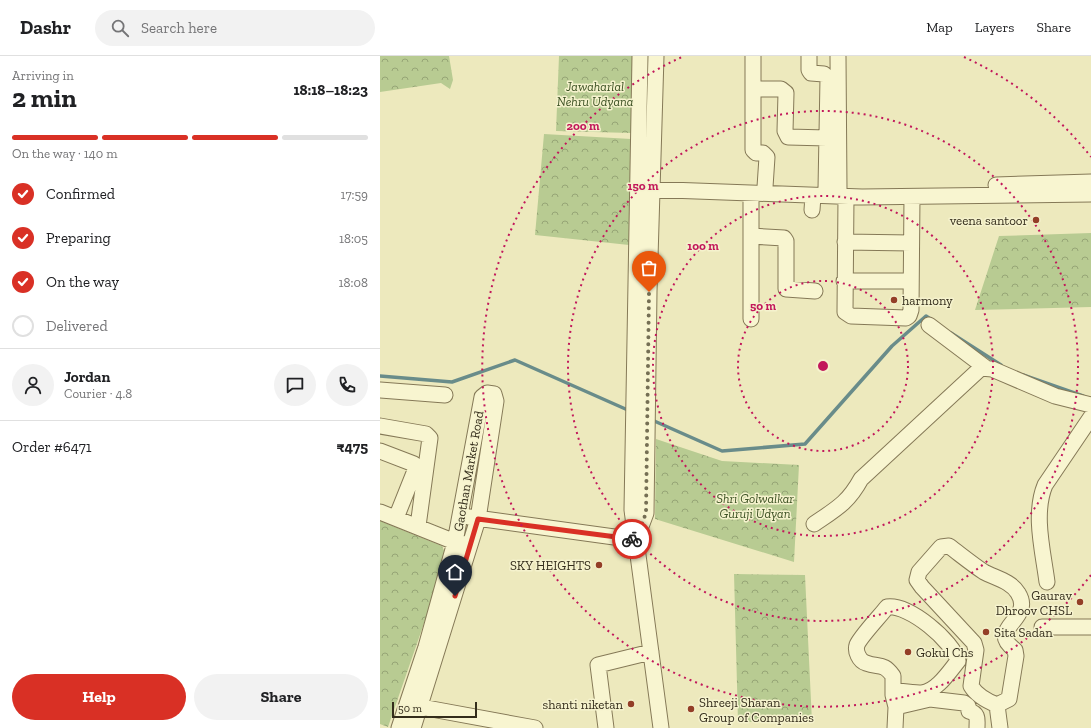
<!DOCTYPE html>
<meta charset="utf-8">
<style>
body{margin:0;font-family:"Zilla Slab",serif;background:#f2f2f2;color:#202124;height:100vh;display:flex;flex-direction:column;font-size:15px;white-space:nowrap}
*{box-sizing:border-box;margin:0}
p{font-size:13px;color:#757577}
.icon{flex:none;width:22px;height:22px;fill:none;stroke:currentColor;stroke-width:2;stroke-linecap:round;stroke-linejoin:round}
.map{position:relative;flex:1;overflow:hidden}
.details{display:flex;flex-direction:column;background:#fff;width:380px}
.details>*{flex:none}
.scale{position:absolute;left:12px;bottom:10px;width:85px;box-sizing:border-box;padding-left:4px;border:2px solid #342d1b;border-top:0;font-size:11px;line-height:14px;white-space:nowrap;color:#342d1b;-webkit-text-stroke:3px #f5f2cd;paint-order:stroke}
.pin{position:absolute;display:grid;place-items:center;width:34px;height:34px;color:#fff;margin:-41px -17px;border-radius:50% 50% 50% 0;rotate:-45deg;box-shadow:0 0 4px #0007}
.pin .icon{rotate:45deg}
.courier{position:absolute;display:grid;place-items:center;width:40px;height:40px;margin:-20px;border:3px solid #d93025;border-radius:50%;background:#fff;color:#222;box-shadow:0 1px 5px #0007}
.headline em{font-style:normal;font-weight:700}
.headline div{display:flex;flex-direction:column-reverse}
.headline{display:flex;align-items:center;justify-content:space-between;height:68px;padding:0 12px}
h1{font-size:26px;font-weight:700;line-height:30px}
.bar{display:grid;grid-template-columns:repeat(4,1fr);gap:6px 4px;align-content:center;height:48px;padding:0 12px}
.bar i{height:5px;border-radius:3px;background:#e0e0e0}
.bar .on{background:#d93025}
.bar p{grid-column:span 4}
.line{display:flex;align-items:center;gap:10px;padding:0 12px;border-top:1px solid #e0e0e0}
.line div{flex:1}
.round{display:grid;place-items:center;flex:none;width:42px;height:42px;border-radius:21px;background:#f2f2f2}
ol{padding:0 12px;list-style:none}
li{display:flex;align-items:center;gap:12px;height:44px}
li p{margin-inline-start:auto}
li .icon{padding:4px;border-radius:50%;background:#d93025;color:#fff;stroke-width:4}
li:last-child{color:#757577}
li i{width:22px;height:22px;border:2px solid #e0e0e0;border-radius:50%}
.button{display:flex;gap:8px;margin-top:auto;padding:8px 12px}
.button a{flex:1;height:46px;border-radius:24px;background:#d93025;color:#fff;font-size:16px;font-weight:700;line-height:46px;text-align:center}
.button a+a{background:#f2f2f2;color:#202124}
header{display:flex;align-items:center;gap:24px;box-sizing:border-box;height:56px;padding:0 20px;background:#fff;border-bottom:1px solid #e0e0e0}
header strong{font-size:19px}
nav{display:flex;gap:22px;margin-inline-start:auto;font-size:14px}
.search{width:280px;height:36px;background:#f2f2f2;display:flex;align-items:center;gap:10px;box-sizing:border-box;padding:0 14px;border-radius:22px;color:#757577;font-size:15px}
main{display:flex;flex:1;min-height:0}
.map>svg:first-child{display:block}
</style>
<header>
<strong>Dashr</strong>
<div class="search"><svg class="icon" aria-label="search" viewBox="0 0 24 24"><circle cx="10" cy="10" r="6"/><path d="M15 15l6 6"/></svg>Search here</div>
<nav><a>Map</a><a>Layers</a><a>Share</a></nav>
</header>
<main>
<section class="details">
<div class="headline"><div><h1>2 min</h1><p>Arriving in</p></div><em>18:18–18:23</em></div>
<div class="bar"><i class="on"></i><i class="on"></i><i class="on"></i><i></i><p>On the way · 140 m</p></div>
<ol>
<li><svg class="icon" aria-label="check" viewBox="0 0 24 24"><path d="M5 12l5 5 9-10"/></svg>Confirmed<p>17:59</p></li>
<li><svg class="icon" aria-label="check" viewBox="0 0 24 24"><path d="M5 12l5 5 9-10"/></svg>Preparing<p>18:05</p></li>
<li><svg class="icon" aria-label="check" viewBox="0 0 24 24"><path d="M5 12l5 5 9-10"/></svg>On the way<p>18:08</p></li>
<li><i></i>Delivered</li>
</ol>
<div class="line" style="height:72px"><a class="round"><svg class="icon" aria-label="person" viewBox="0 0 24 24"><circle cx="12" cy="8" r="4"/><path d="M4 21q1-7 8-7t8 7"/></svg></a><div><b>Jordan</b><p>Courier · 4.8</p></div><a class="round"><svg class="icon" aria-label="chat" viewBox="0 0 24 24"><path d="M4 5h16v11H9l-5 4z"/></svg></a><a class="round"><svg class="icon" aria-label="phone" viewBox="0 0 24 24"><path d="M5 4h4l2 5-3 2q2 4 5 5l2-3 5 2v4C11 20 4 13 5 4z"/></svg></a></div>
<div class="line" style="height:52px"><div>Order #6471</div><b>₹475</b></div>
<div class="button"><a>Help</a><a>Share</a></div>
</section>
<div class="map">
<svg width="711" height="672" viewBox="0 0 711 672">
<defs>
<pattern id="park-crowns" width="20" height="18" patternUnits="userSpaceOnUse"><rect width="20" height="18" fill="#b8cb92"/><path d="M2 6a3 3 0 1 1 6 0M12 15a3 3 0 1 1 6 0" fill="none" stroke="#96a576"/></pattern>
</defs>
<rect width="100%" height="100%" fill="#ede9bd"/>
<path fill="url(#park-crowns)" d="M0,0H69L73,24L70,33L61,27L0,36Z
M179,0H253L251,77L176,75Z
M164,78L251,83L249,189L155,179Z
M711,177V251L595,254L619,180Z
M276,383L342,405L419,409L414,506L275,463Z
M0,465L62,490L67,501L8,671L0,668Z
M354,518L425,519L432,666H358Z"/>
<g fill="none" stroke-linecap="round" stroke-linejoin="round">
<path stroke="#698c8a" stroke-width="3.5" d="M571,277L621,309
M643,319L703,340
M0,320L72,326L135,304L250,355
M272,364L342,395L425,388L512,290L546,260L552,264"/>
<g stroke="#857957" stroke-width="17">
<path id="minor" d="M260,0L252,454L281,672
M373,0V94L376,97H383L387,101L385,131
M429,0V14L431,17L444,18L448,22L446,133
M458,1L459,133
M373,33H401L406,37L405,75L408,81L447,82
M616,129L711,126
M262,133L482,141L711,138
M371,138V263
M466,141L465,256L471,260L526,262L529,260L531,254L532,141
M432,154L433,140
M371,180L404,182L406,185V233L435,235
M465,186L531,187
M464,225H531
M549,269L606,312
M0,334L65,339
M0,370L46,378L50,382L38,470
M0,395L34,408L36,412L16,462
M0,456L75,486L85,488
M89,461L256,484
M434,468C456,453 468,447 481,423L601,312L612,313L675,340L711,349
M257,481L266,457L269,236L276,0
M569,490C581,499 592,508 604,516C615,522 631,525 638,537C655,564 605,572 635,594L636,600L629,643L617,649C607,645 597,640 591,630L596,594L594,587L542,531L537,524L539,516L561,491Z
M667,526C663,495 653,458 665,429L711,361
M662,571H711
M513,635C522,635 533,637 542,637C557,635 569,616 578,605C573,585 529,548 507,551C501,559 480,581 477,589C475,595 479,605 486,607C499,612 503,606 513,620V639L516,651L515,672
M30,649L155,672
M617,649L620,672
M516,651L550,643L584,647L588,650L589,655C599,658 597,663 597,672
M19,672L46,591L75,486L102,341L107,337L114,338L116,345L98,463L33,672
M226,672L218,609L271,596"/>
</g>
<use href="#minor" stroke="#f8f5d0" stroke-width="15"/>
</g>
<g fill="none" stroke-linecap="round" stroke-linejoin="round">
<path stroke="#756f54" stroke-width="4" stroke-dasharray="0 7.2" d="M252,483L256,484L266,457L269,236"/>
<path stroke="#d93025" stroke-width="5" d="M75,540L98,463L252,483"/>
</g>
<g fill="none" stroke="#c2185b" stroke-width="2" stroke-dasharray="2 4">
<circle cx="443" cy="310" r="85"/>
<circle cx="443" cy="310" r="170"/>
<circle cx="443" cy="310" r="255"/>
<path d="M711 519A340 340 0 1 1 302 1M584 1A340 340 0 0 1 711 101"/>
</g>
<g fill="#933e27" stroke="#f5f2cd" stroke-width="1.5">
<circle cx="656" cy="164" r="4"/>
<circle cx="514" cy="244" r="4"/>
<circle cx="219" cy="509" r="4"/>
<circle cx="700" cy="546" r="4"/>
<circle cx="606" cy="576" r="4"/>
<circle cx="528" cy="596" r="4"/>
<circle cx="251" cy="648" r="4"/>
<circle cx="311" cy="653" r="4"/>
</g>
<g text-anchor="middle" stroke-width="3" stroke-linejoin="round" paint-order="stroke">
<g font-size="13" font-style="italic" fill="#3b5022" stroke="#f5f2cd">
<text x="215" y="35">Jawaharlal<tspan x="215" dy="15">Nehru Udyana</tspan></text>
<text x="375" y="447">Shri Golwalkar<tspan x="375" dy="15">Guruji Udyan</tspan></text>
</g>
<g font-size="13" fill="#342d1b" stroke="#f5f2cd" text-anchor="end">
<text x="648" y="169">veena santoor</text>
<text x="522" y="249" text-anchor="start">harmony</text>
<text x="211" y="514">SKY HEIGHTS</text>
<text x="692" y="544">Gaurav<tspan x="692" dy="15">Dhroov CHSL</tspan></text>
<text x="614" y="581" text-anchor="start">Sita Sadan</text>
<text x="536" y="601" text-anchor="start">Gokul Chs</text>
<text x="319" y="651" text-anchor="start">Shreeji Sharan<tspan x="319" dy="15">Group of Companies</tspan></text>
<text x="243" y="653">shanti niketan</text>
</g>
<g font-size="13" fill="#342d1b" stroke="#f5f2cd">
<text transform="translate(88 415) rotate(-80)" y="5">Gaothan Market Road</text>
</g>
</g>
<circle cx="443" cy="310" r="6" fill="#c2185b" stroke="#f5f2cd" stroke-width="2"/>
<g font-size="12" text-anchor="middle" font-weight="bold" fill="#c2185b" stroke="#f5f2cd" stroke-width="3" stroke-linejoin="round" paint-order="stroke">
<text x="203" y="74">200 m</text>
<text x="263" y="134">150 m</text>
<text x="323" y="194">100 m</text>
<text x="383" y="254">50 m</text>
</g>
</svg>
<div class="scale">50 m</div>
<div class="pin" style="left:269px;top:236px;background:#ea580c"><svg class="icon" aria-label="bag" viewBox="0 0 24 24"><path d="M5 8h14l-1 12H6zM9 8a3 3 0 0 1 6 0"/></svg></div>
<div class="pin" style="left:75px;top:540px;background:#1f2937"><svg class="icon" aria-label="home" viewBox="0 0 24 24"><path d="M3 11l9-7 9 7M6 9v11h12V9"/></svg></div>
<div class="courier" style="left:252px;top:483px"><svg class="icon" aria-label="bike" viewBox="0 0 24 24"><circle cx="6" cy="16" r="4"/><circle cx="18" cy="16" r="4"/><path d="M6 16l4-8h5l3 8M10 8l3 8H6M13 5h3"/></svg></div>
</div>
</main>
